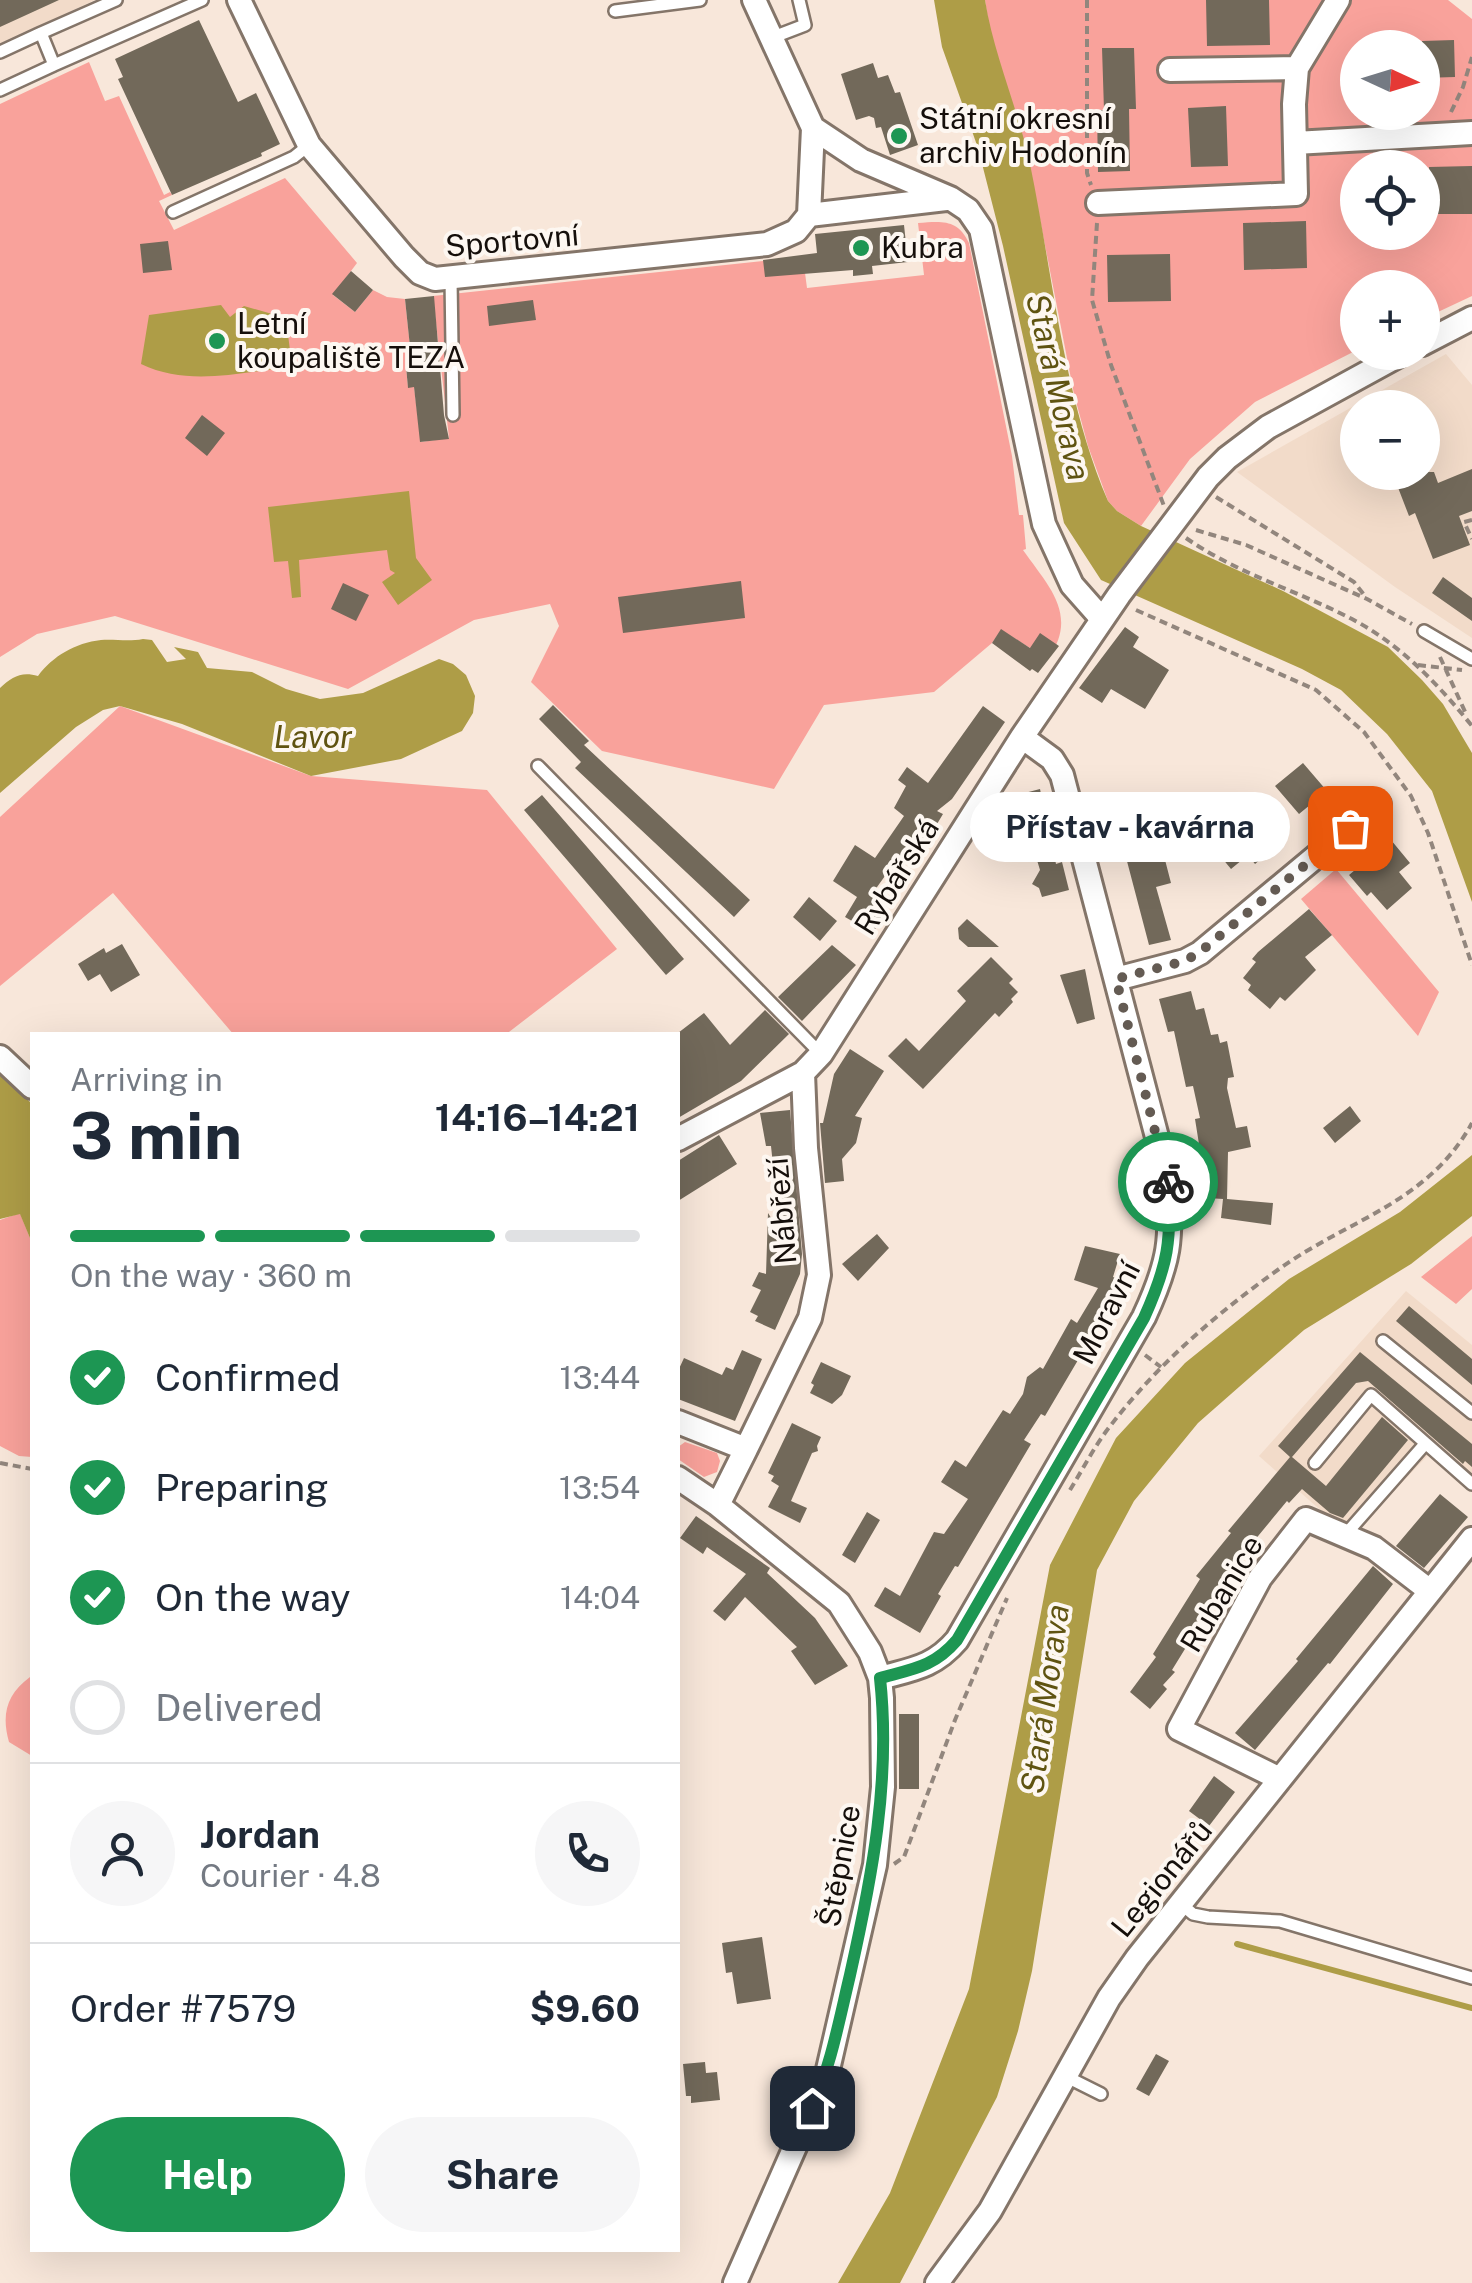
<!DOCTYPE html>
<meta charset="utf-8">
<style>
body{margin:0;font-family:"Public Sans",sans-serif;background:#f6f6f7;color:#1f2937;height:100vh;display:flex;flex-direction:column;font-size:38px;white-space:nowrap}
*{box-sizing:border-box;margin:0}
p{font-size:32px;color:#747a83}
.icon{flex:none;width:55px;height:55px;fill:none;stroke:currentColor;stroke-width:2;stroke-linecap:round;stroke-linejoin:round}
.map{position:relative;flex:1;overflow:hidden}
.panel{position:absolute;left:30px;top:1032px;width:650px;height:1220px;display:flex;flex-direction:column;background:#fff;border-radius:0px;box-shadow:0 10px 40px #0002}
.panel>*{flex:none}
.needle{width:65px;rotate:94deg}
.buttons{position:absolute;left:1340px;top:30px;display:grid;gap:20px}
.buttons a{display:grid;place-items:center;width:100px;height:100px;border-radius:50%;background:#fff;box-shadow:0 10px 40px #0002;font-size:50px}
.pin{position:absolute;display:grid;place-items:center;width:85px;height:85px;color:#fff;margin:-42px;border-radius:20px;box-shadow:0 5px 15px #0006}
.courier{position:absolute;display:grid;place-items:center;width:100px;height:100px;margin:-50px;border:8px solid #1d9653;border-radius:50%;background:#fff;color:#222;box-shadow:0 2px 12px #0007}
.bubble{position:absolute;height:70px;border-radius:35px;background:#fff;box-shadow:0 10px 40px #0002;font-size:32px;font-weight:700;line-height:70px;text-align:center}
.headline em{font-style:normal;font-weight:700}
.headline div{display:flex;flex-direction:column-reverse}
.headline{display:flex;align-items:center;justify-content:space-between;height:170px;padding:0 40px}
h1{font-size:65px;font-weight:700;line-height:75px}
.bar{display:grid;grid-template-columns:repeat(4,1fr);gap:15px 10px;align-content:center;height:120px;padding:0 40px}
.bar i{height:12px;border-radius:8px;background:#e0e1e3}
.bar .on{background:#1d9653}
.bar p{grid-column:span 4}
.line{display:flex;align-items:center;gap:25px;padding:0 40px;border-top:2px solid #e0e1e3}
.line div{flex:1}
.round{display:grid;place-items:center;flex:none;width:105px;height:105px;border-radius:52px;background:#f6f6f7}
ol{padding:0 40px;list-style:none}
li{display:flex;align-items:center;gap:30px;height:110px}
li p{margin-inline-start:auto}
li .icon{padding:10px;border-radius:50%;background:#1d9653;color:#fff;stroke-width:4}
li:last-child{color:#747a83}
li i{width:55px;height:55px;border:5px solid #e0e1e3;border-radius:50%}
.button{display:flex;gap:20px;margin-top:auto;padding:20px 40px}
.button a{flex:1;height:115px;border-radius:60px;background:#1d9653;color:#fff;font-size:40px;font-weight:700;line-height:115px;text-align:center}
.button a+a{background:#f6f6f7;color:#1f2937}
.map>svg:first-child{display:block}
</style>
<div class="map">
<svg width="1472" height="2283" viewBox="0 0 1472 2283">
<rect width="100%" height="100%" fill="#f8e7da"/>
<path fill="#f2dbc9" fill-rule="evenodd" d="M0,0H95L0,44Z
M1446,354L1472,385V638L1395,587L1237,472ZM1358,408H1422V472H1358Z
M1406,1291L1472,1345V1484L1432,1451L1355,1532L1342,1529L1259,1456Z"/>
<path fill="#f9a29b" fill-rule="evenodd" d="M985,0H1448L1472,19V296L1423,319L1422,288H1358L1357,350L1255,402L1190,459L1141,526L1117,511L1108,501L1088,446L1074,394L1028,158L989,27ZM1358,48H1422V112H1358ZM1358,168H1422V232H1358Z
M89,62L105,101L119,96L164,195L170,192L172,195L159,201L174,230L285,178L357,263L333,295L355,312L373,290L387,297L405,299L412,365L406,367L408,387H414L421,442L449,438L433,296L763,261L805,273L807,288L924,275L918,223C942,221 958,219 969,243L1012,456L1019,515H1023L1026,549L1023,550C1049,587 1079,615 1048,659L1001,630L992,643L934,692L824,705L774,789L602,751L531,682L559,626L550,604L474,620L348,689L115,616L37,634L0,657V104Z
M120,706L311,776L487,790L617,949L505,1035H234L113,893L0,986V817Z
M1336,869L1439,992L1418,1036L1301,899Z
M20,1213L32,1243V1457L19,1456L0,1446V1220Z
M1472,1236V1289L1456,1304L1421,1277Z
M685,1442L717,1453L720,1461L717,1472L704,1477L678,1459V1447Z
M30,1677H32V1756L9,1742C1,1714 7,1694 30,1677Z"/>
<path fill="#ae9d47" d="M934,0H985C994,56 1018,108 1030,164C1053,275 1063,396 1108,501L1117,511L1141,526L1283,591L1388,647L1422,680L1443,704L1472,753V902L1432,791L1387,734L1341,690L1302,669L1101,580L1064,523L1003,246L978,148L942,47Z
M221,305L230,317L244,306L286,318L292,367C240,372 189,387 141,364L149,315Z
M409,491L416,558L432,580L398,605L382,582L395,573L390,570L387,550L299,560L301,597L292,598L288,561L274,562L268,507Z
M143,639L152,640L167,662L186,659L174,647L198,652L207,668L252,672L286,689L320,699L363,693L439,659L453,664L466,675L475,696L473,713L462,731L401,759L311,776L182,724L120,706L103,710L76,727L0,793V688C12,677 21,671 38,676C53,656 75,643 101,640C116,639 128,642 143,639Z
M0,1072L32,1104V1243L20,1214L0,1219Z
M1472,1155V1216L1411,1264L1304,1330L1198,1423L1134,1501L1097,1570L1032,1971L1018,2031L997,2097L900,2283H838L890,2193L969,1989L1050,1565L1116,1438L1185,1363L1289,1279L1400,1212Z"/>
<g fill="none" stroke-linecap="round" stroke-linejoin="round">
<path stroke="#ae9d47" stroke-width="6" d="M1237,1944L1472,2008"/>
</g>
<path fill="#72695a" d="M0,0H59L0,27Z
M1206,0H1269L1270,45L1207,46Z
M199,20L238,102L256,93L280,144L261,153L262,156L172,195L118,79L123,77L115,59Z
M1454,40L1455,77L1422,78V41Z
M1102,48H1134L1136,109H1129L1130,171L1098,172L1097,110H1104Z
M873,63L878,78L888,75L895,93L900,92L918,145L890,155L881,127L876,128L874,118L869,116L856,120L841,74Z
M1226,106L1228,166L1191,167L1188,108Z
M1472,166V214H1431L1429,167Z
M1306,221L1307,268L1244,270L1243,223Z
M904,225L908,262L872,266L873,274L853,276V270L765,277L763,260L817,253L815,234Z
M168,241L172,270L143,273L140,244Z
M1170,254L1171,301L1108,302L1107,255Z
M351,271L373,290L355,312L332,294Z
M434,296L444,415L449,439L420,442L414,387L408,388L406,366H412L405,299Z
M533,300L536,320L489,326L487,306Z
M202,415L225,433L207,456L185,438Z
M1472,469V511L1459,516L1470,545L1433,559L1415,513L1409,516L1392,472H1434L1438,483Z
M1443,577L1472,598V621L1432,593Z
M741,581L745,618L623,633L618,597Z
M343,583L369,595L356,621L331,609Z
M1125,627L1139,637L1133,647L1169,670L1145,709L1111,689L1102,703L1079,688Z
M1001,629L1030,648L1040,633L1059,646L1038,673L1032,669L1030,671L992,643Z
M553,705L589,741L584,745L750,900L734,917L575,768L581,762L539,719Z
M983,706L1005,722L952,799L937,811L943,814L922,849L918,846L899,874L890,869L872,894L888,906L873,933L845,917L857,897L833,881L855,845L875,858L904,816L894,808L906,786L898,780L907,767L928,783Z
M1303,763L1327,791L1299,814L1275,786Z
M1040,789L1056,864L1062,862L1069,890L1042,897L1039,888L1032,884L1040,870L1030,837L1021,840L1013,811L1005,814L1001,799Z
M542,795L684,959L666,975L524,810Z
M1254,807L1275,833L1266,841L1273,849L1255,864L1248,855L1231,869L1217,852L1241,827L1236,821Z
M1143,840L1144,843L1156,840L1160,857L1164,856L1171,883L1156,887L1171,940L1149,945L1123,846Z
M1391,840L1410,863L1399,872L1412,888L1387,910L1371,892L1367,896L1349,875Z
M809,897L837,921L820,941L793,917Z
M1309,909L1332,935L1305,957L1316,970L1285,1001L1280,997L1270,1009L1248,990L1251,985L1243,978L1256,962L1252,959L1258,952Z
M967,919L999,947H968L959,939L958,928Z
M122,944L140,975L111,992L100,974L88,981L78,964L104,948L106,953Z
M832,945L856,965L802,1021L778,997Z
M991,957L1013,979L1009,983L1018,992L1011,999L1013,1002L999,1017L995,1013L923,1089L888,1056L906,1038L919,1051L966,1001L957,991Z
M1085,969L1095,1019L1077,1024L1060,975Z
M1191,991L1196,1010L1204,1008L1211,1035L1218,1034L1220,1043L1227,1041L1234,1077L1228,1078L1227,1088L1236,1128L1247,1126L1251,1147L1228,1152L1227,1199L1273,1203L1271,1225L1221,1218L1223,1199L1208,1198L1212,1161L1202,1163L1195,1119L1200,1118L1193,1086L1186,1087L1174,1031L1168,1032L1159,999Z
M765,1010L789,1034L741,1081L678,1118V1033L704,1013L730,1045Z
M850,1049L884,1071L855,1116L862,1118L856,1143L842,1159L844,1181L825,1183L820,1123H823L834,1074Z
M1350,1106L1361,1121L1335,1143L1323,1128Z
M790,1110L802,1254L800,1274L775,1330L755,1321L758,1316L750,1312L761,1290L752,1286L759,1272L766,1274L768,1213L780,1232L771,1146H766L760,1113Z
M719,1135L737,1164L678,1201V1161Z
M877,1234L889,1248L858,1281L842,1264Z
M1085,1246L1120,1254L1113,1277L1120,1280L1114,1299L1045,1416L1041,1414L1024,1440L1031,1444L958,1567L955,1566L938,1594L941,1596L920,1633L874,1606L885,1587L900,1596L934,1532L944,1534L968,1499L941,1482L955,1460L966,1467L1003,1410L1010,1414L1023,1394L1027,1377L1040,1367L1043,1369L1071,1319L1077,1323L1098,1288L1074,1280Z
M1409,1306L1472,1359V1385L1396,1321Z
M742,1350L762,1359L735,1421L678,1399V1371L684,1358L722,1375L726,1367L733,1370Z
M1360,1352L1472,1444V1467L1465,1461L1463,1464L1368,1381L1356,1383L1292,1457L1326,1486L1382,1417L1408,1440L1343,1518L1330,1513L1302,1489L1289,1503L1287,1501L1254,1541L1256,1543L1232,1572L1235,1574L1207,1608L1209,1610L1172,1670L1175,1672L1163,1685L1167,1689L1150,1709L1130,1692L1156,1657L1153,1654L1200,1579L1196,1576L1231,1533L1228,1531L1290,1457L1278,1446Z
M821,1362L851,1376L842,1395L832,1404L810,1393L814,1385L811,1383Z
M792,1423L821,1437L817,1446L818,1451L812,1453L791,1501L807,1508L800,1523L768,1507L779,1486L771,1481L774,1476L768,1473Z
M1440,1494L1468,1517L1424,1568L1396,1546Z
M867,1512L880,1520L855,1563L842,1555Z
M696,1516L770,1568L767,1573L815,1618L848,1666L815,1685L791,1651L797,1647L745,1597L725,1621L713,1611L746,1574L707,1547L703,1554L680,1538Z
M1373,1566L1393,1584L1330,1664L1328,1663L1255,1750L1235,1733L1298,1661L1296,1659Z
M899,1714H919V1789H899Z
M1214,1776L1235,1792L1209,1826L1189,1811Z
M762,1937L771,1999L737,2004L732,1972L726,1973L722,1943Z
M1156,2054L1169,2061L1149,2096L1136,2089Z
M705,2062L706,2073L717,2072L720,2100L691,2103V2096H686L683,2064Z"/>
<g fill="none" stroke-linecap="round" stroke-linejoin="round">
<g stroke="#847569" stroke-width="16">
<path id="service" d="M116,0L41,33L54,65L202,0
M615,11L700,0
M771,38L805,25L799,0
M0,52L41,33
M0,90L54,65
M173,212L294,157L309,145
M451,279L453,415
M1424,631L1472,659
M538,766L821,1054
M1383,1341L1472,1413
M1315,1463L1371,1395L1472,1484
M1345,1535L1425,1444
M1180,1903L1193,1914L1208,1917L1280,1921L1472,1978
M1067,2077L1101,2094"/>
</g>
<g stroke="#847569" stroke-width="28">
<path id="minor" d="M239,0L309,145L404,257L420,273L435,279L767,244L796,231L809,215
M754,0L813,128L861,160L950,198L968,210L981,229L1044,524L1072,585L1102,619
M1170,70L1297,68
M1295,143L1472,133
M1098,203L1296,194L1294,104L1297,68L1338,0
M809,215L946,199
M809,215L813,128
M1422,344L1472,318
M1116,979L1185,961L1200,953L1379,804
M0,1057L32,1087
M678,1139L803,1073L821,1054L1022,737L1119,595L1208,477L1227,458L1268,427L1405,352
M678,1422L746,1449L810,1318L819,1275L806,1148L803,1073
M678,1478L718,1505L746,1449
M718,1505L839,1603L870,1652L880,1678L882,1698L883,1787L875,1865L827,2074L735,2283
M880,1678C913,1669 934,1667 957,1640L1144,1317C1170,1261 1172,1240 1168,1179L1062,775L1052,759L1022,737
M1280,1779L1179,1729L1260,1578L1306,1519L1374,1548L1430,1591
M937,2283L990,2211L1109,1998L1137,1958L1472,1539"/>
</g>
<path stroke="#92867d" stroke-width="4" stroke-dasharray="8 5" stroke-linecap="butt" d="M1087,0V173L1091,185
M1451,112L1463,87L1472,57
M1097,223L1092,300L1111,365L1164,506
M1216,497L1354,582L1365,596
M1472,520L1464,522L1472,539
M1196,530L1246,545L1367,599L1412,624
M1186,538C1236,573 1298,591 1352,619C1401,645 1438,684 1472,726
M1136,610L1316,690L1364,732L1411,796L1428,833L1472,965
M1440,657L1467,716
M1418,665L1462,670
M1145,1355L1161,1367
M0,1463L32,1469
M1070,1490C1083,1469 1095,1445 1111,1425C1157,1365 1217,1313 1279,1269C1349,1219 1428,1203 1472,1123
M894,1864L904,1857L955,1720L1007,1598"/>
<use href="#service" stroke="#fff" stroke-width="11"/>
<use href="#minor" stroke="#fff" stroke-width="22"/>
</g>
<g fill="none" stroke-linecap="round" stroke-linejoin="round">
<path stroke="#645b53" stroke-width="10" stroke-dasharray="0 18" d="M1168,1182L1116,979L1185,961L1200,952L1350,828"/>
<path stroke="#1d9653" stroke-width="12" d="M812,2108C831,2065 839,2021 850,1975C872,1877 891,1780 880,1678C913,1669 934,1667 957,1640L1144,1318C1168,1265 1172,1240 1168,1182"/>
</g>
<g fill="#1d9653" stroke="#fdf7f1" stroke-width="4">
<circle cx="899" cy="136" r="10"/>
<circle cx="861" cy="248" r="10"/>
<circle cx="217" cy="341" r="10"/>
</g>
<g text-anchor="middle" stroke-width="8" stroke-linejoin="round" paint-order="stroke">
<g font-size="30" fill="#150f0b" stroke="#fdf7f1" text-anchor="start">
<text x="919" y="129">Státní okresní<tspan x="919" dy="34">archiv Hodonín</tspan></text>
<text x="881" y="258">Kubra</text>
<text x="237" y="334">Letní<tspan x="237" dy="34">koupaliště TEZA</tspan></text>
</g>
<g font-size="30" fill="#150f0b" stroke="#fdf7f1">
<text transform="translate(512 241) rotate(-5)" y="10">Sportovní</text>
<text transform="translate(897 877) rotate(-58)" y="10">Rybářská</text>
<text transform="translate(782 1211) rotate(-95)" y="10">Nábřeží</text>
<text transform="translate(1107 1313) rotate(-63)" y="10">Moravní</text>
<text transform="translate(1222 1594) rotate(-59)" y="10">Rubanice</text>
<text transform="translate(840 1866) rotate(-80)" y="10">Štěpnice</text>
<text transform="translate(1162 1879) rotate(-51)" y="10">Legionářů</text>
</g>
<g font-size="32" font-style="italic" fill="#5f5311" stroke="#fdf7f1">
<text transform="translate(1058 387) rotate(77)" y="11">Stará Morava</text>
<text x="313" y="748">Lavor</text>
<text transform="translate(1045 1699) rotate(-82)" y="11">Stará Morava</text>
</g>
</g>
</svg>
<div class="buttons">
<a><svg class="needle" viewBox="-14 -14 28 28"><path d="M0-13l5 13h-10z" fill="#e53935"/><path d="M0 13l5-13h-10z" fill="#747a83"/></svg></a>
<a><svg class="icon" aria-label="locate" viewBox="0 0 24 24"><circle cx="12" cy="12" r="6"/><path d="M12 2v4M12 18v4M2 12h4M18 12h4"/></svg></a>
<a>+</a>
<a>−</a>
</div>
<div class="pin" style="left:1350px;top:828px;background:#ea580c"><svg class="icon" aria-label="bag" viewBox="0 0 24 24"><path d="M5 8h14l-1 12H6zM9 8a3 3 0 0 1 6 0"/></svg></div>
<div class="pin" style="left:812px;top:2108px;background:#1f2937"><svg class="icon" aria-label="home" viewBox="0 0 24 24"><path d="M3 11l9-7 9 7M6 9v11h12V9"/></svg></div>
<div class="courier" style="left:1168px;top:1182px"><svg class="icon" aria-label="bike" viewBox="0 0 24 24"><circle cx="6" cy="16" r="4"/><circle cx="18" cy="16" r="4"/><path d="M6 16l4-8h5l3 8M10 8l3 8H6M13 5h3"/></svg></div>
<div class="bubble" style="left:970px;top:792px;width:320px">Přístav - kavárna</div>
<section class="panel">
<div class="headline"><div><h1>3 min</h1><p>Arriving in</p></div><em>14:16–14:21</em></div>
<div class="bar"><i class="on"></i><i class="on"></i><i class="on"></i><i></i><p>On the way · 360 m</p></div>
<ol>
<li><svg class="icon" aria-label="check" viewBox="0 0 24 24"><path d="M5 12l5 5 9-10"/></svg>Confirmed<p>13:44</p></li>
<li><svg class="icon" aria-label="check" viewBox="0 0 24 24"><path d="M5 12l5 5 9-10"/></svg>Preparing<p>13:54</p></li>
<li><svg class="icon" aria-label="check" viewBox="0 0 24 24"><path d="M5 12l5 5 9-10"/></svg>On the way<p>14:04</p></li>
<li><i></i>Delivered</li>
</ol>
<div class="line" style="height:180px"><a class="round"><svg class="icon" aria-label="person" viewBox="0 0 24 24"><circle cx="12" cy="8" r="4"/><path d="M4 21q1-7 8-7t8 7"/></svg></a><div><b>Jordan</b><p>Courier · 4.8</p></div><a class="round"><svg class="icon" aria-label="phone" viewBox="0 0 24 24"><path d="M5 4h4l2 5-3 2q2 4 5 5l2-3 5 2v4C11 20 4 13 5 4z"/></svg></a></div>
<div class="line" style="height:130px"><div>Order #7579</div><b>$9.60</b></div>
<div class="button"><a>Help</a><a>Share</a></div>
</section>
</div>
